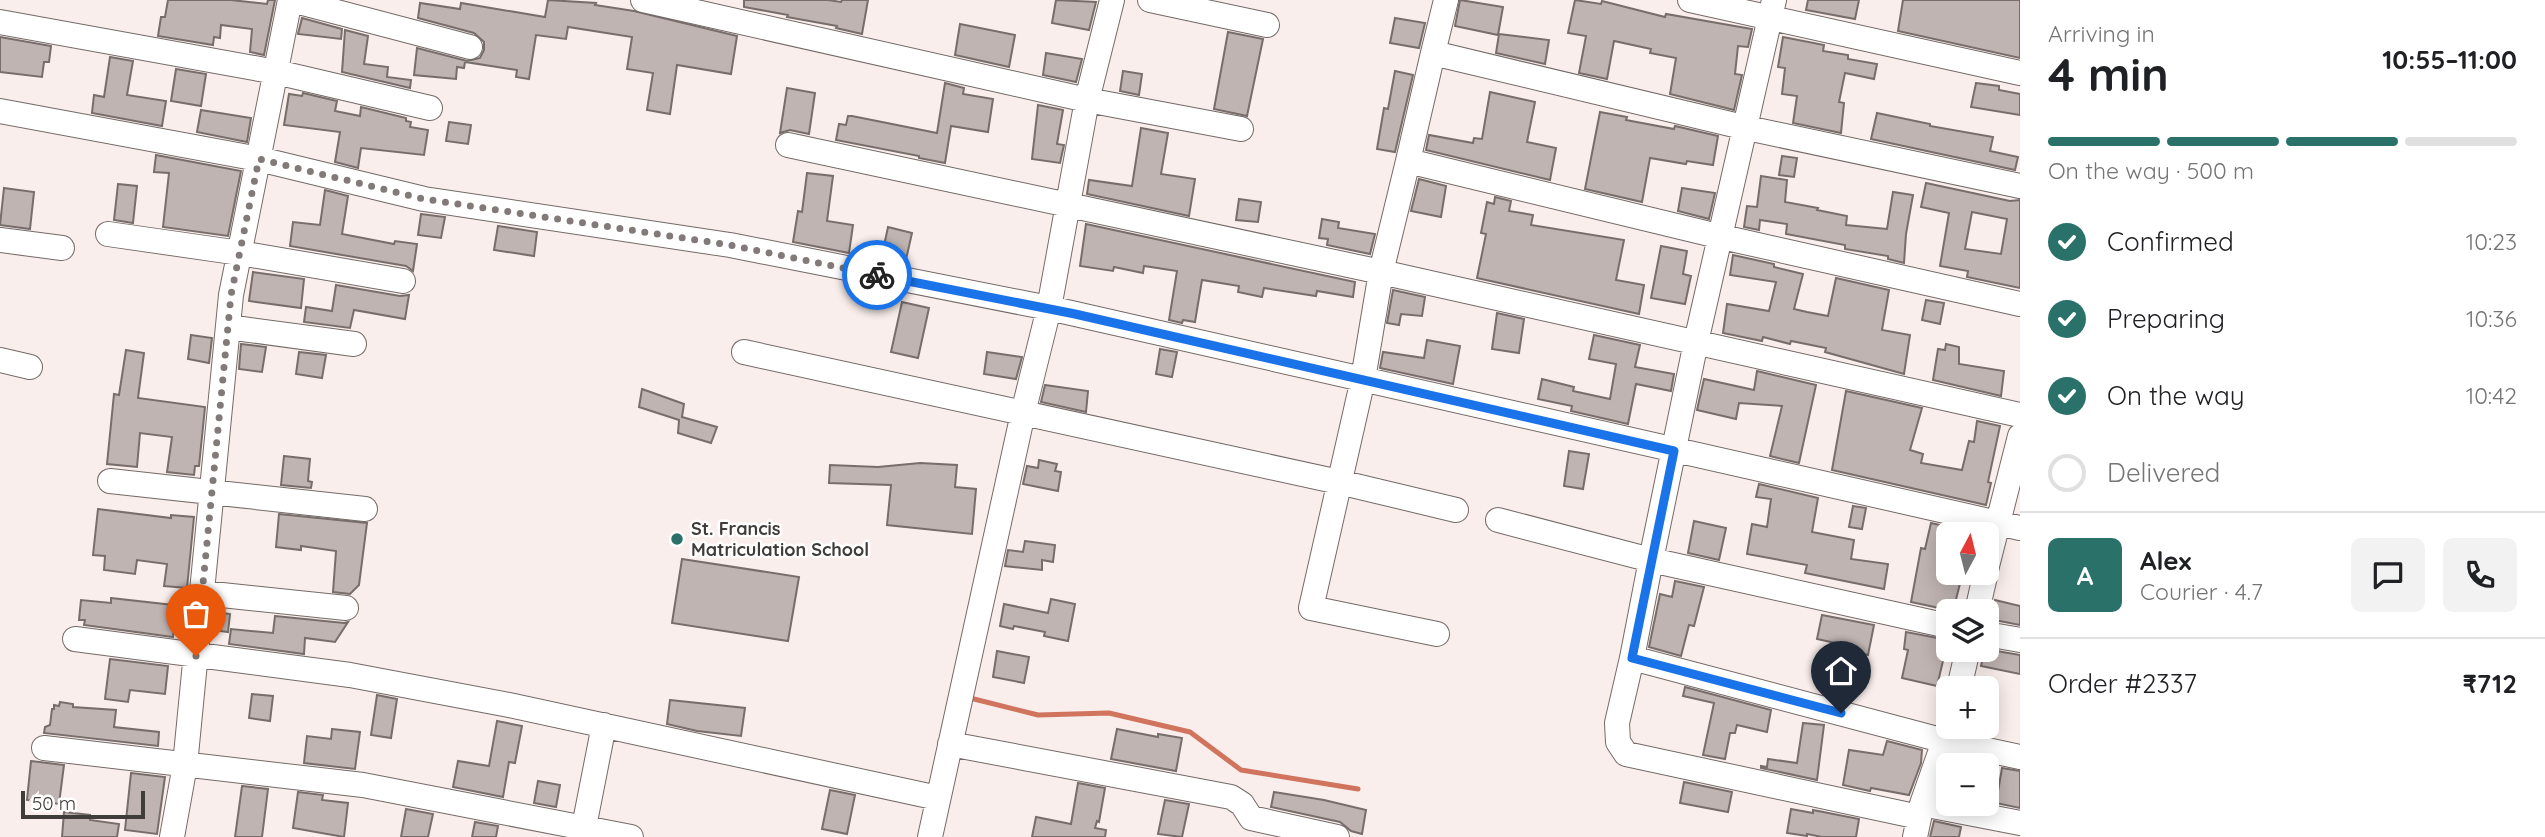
<!DOCTYPE html>
<meta charset="utf-8">
<style>
body{margin:0;font-family:Quicksand,sans-serif;background:#f2f2f2;color:#202124;height:100vh;display:flex;flex-direction:column;font-size:26px;white-space:nowrap}
*{box-sizing:border-box;margin:0}
p{font-size:23px;color:#757577}
.icon{flex:none;width:38px;height:38px;fill:none;stroke:currentColor;stroke-width:2;stroke-linecap:round;stroke-linejoin:round}
.map{position:relative;flex:1;overflow:hidden}
.panel{display:flex;flex-direction:column;background:#fff;width:525px}
.panel>*{flex:none}
.needle{width:46px;rotate:7deg}
.tools{position:absolute;left:1936px;top:522px;display:grid;gap:14px}
.tools a{display:grid;place-items:center;width:63px;height:63px;border-radius:10px;background:#fff;box-shadow:0 4px 18px #0003;font-size:35px}
.scale{position:absolute;left:21px;bottom:18px;width:124px;box-sizing:border-box;padding-left:7px;border:4px solid #403c3a;border-top:0;font-size:19px;line-height:24px;white-space:nowrap;color:#403c3a;-webkit-text-stroke:5px #fff;paint-order:stroke}
.pin{position:absolute;display:grid;place-items:center;width:60px;height:60px;color:#fff;margin:-72px -30px;border-radius:50% 50% 50% 0;rotate:-45deg;box-shadow:0 0 7px #0007}
.pin .icon{rotate:45deg}
.courier{position:absolute;display:grid;place-items:center;width:70px;height:70px;margin:-35px;border:5px solid #1a73e8;border-radius:50%;background:#fff;color:#222;box-shadow:0 2px 9px #0007}
.summary em{font-style:normal;font-weight:700}
.summary div{display:flex;flex-direction:column-reverse}
.summary{display:flex;align-items:center;justify-content:space-between;height:119px;padding:0 28px}
h1{font-size:46px;font-weight:700;line-height:52px}
.bar{display:grid;grid-template-columns:repeat(4,1fr);gap:10px 7px;align-content:center;height:84px;padding:0 28px}
.bar i{height:9px;border-radius:5px;background:#e0e0e0}
.bar .current{background:#297169}
.bar p{grid-column:span 4}
.line{display:flex;align-items:center;gap:18px;padding:0 28px;border-top:2px solid #e0e0e0}
.line div{flex:1}
.round{display:grid;place-items:center;flex:none;width:74px;height:74px;border-radius:10px;background:#f2f2f2}
ol{padding:0 28px;list-style:none}
li{display:flex;align-items:center;gap:21px;height:77px}
li p{margin-inline-start:auto}
li .icon{padding:7px;border-radius:50%;background:#297169;color:#fff;stroke-width:4}
li:last-child{color:#757577}
li i{width:38px;height:38px;border:4px solid #e0e0e0;border-radius:50%}
main{display:flex;flex:1;min-height:0}
.map>svg:first-child{display:block}
</style>
<main>
<div class="map">
<svg width="2020" height="837" viewBox="0 0 2020 837">
<rect width="100%" height="100%" fill="#f9eeeb"/>
<g fill="none" stroke-linecap="round" stroke-linejoin="round">
<path stroke="#d0745d" stroke-width="5" d="M970,698L1038,715L1109,713L1190,732L1241,770L1358,789"/>
</g>
<path fill="#bfb4b1" stroke="#776d6b" stroke-width="2" fill-rule="evenodd" d="M168,0H231L267,4L268,0H275L264,55L250,52L252,29L221,25L220,38L214,37L213,45L158,36L161,17H165Z
M548,0L596,3L595,5L634,11L737,36L731,74L677,65L670,114L647,110L653,73L627,69L632,37L568,27L566,39L536,35L529,79L516,77L517,70L465,62L464,68L457,67L456,79L414,75L417,48L467,61L480,58L484,50V42L474,33L418,18L420,3L460,9L461,3L545,17Z
M744,0H828L841,2L842,0H868L862,34L836,28L837,26L787,17L788,15L744,7Z
M1056,0L1096,2L1089,30L1052,23Z
M1460,0L1503,7L1498,35L1455,26Z
M1575,0L1601,4L1602,1L1665,17L1666,14L1752,29L1748,47L1738,46L1735,74L1742,75L1734,110L1670,94L1676,58L1650,53L1651,49L1614,41L1607,79L1579,73L1586,36L1568,33Z
M1808,0H1859L1855,19L1806,10Z
M1903,0H2020V58L1898,31Z
M302,18L342,29L341,39L298,34Z
M1395,18L1425,23L1419,48L1390,43Z
M960,24L1015,35L1009,67L955,55Z
M345,30L368,36L364,64L388,67L387,77L411,80L410,88L342,72Z
M1228,32L1263,39L1247,116L1214,109Z
M1499,34L1549,40L1545,64L1496,53Z
M0,37L51,46L49,62H44L42,77L0,72Z
M1783,37L1824,45L1823,51L1848,55V59L1877,64L1874,79L1845,73L1839,102L1844,103L1841,133L1793,123L1797,96L1782,94L1785,68L1778,67Z
M1046,53L1082,59L1076,82L1043,75Z
M110,57L133,61L127,95L166,101L162,126L92,113L94,95L104,97Z
M176,69L206,74L201,106L171,101Z
M1123,71L1142,74L1139,95L1120,91Z
M1395,71L1413,75L1395,152L1377,149L1384,108L1388,109Z
M945,83L964,88L963,94L993,99L988,132L951,126L945,163L919,158V156L836,140L839,124L846,125L848,116H852L937,133Z
M1976,83L1999,86V90L2020,94V115L1971,107Z
M787,88L815,93L809,134L790,130L780,133Z
M1490,92L1535,102L1527,142L1556,148L1550,180L1426,150L1429,135L1473,143L1474,138L1482,139Z
M303,93L337,101L335,111L360,116L361,107L406,118V121L411,122L410,127L428,130L424,155L361,148L358,168L335,162L340,132L284,125L289,94L302,96Z
M1038,105L1063,110L1057,144L1064,145L1060,163L1032,159Z
M201,110L251,118L247,142L197,132Z
M1600,112L1627,117L1626,120L1674,129L1675,126L1718,136L1713,165L1687,161L1686,164L1650,158L1642,202L1585,189Z
M1877,113L1930,124V126L1993,137L1990,151L2018,157L2015,170L1871,139Z
M449,122L471,125L468,144L446,141Z
M1141,128L1168,133L1161,174L1195,179L1189,216L1087,194L1089,180L1132,186Z
M156,155L241,171L228,236L163,227L169,173L154,172Z
M1782,156L1797,158L1794,177L1779,175Z
M807,173L833,176L827,221L853,225L849,253L793,242L798,211L802,212Z
M1761,176L1787,180L1785,202L1818,208L1817,210L1847,216L1846,225L1887,229L1893,192L1913,195L1906,234L1904,263L1888,259V256L1845,249V245L1786,234L1787,224L1760,220L1759,230L1744,227L1747,206L1757,207Z
M1419,179L1446,186L1441,217L1411,211Z
M1926,183L2010,201L2020,200V288L1967,277L1968,271L1940,266L1949,213L1921,207ZM1972,212L2007,219L2001,254L1965,249Z
M118,184L137,186L133,223L114,220Z
M4,188L34,192L30,229L0,225Z
M1682,188L1715,193L1709,219L1678,211Z
M325,190L348,196L342,234L394,244L395,241L417,244L413,271L406,266L290,246L293,222L320,225Z
M1495,197L1511,201L1509,211L1533,215L1531,225L1624,240L1616,280L1644,285L1639,314L1477,278L1486,234L1481,233L1487,202L1494,204Z
M1239,199L1261,202L1258,222L1236,220Z
M421,214L445,217L441,238L418,235Z
M1322,219L1339,222L1338,228L1375,234L1370,254L1327,245L1328,239L1319,238Z
M1086,224L1355,282L1353,297L1317,291L1316,296L1264,288L1262,297L1238,292L1239,286L1202,280L1195,322L1183,320L1182,323L1169,320L1177,271L1144,266L1143,273L1114,267L1113,271L1080,266Z
M498,226L537,232L534,256L494,250Z
M888,227L912,233L905,264L881,260Z
M1661,246L1687,251L1683,274L1691,276L1685,304L1651,298Z
M1733,255L1774,264V267L1803,274L1794,309L1807,312L1828,316L1836,278L1889,290L1882,330L1910,335L1904,374L1825,352L1826,348L1791,341L1790,344L1763,337L1762,341L1723,333L1727,304L1769,311L1776,282L1730,275Z
M253,272L304,279L301,308L249,301Z
M336,285L400,296L409,295L405,319L354,310L350,328L304,322L306,307L332,311Z
M1393,290L1425,297L1422,316L1401,314L1399,325L1387,323Z
M1926,300L1944,303L1940,324L1922,320Z
M902,302L929,308L918,358L891,352Z
M1497,313L1524,319L1519,353L1492,349Z
M191,335L212,338L209,363L188,359Z
M1594,335L1640,345L1635,367L1674,374L1671,391L1636,384L1628,424L1571,411L1572,406L1538,399L1542,379L1574,387L1573,391L1610,399L1616,364L1589,359Z
M1427,340L1460,346L1453,384L1380,368L1383,352L1424,358Z
M241,344L266,347L262,372L239,369Z
M1946,344L1959,347V364L2004,371L2001,396L1933,380L1938,349L1945,350Z
M1160,349L1177,352L1172,377L1156,374Z
M126,350L144,353L138,398L205,407L199,466H195L194,475L167,472L172,437L140,433L137,467L107,464L114,394L119,395Z
M299,352L326,355L322,378L296,374Z
M987,352L1022,357L1016,379L984,374Z
M1757,371L1816,385L1799,463L1770,456L1782,406L1739,403L1736,419L1697,410L1704,379L1754,390Z
M1045,385L1088,391L1086,412L1041,402Z
M642,389L684,404L682,417L717,427L711,443L678,433L679,420L639,407Z
M1846,391L1922,408L1910,450L1923,454L1921,463L1962,470L1969,441L1974,442L1977,421L2000,426L1988,482L1991,483L1986,505L1832,470Z
M1569,451L1589,454L1583,489L1564,486Z
M284,456L310,459L308,481L312,482L311,488L281,485Z
M1039,460L1057,464L1055,471L1061,472L1058,491L1023,484L1027,466L1038,468Z
M920,463L957,465L955,487L976,489L972,534L887,525L891,485L829,483L830,465L878,467Z
M1759,484L1818,498L1812,532L1854,540L1851,559L1888,564L1884,589L1805,573L1807,565L1747,554L1752,524L1767,527L1771,499L1756,497Z
M1853,506L1866,508L1862,529L1849,527Z
M98,509L171,518V515L194,517L187,588L164,586L167,564L137,560L135,574L104,570L105,556L93,555Z
M279,514L367,523L359,585L350,594L333,592L336,551L301,546V550L276,547Z
M1694,521L1726,528L1719,560L1688,553Z
M1931,523L1970,532L1948,534V572H1963L1953,611L1911,602L1921,548L1925,549Z
M1025,541L1055,545L1053,562L1042,560V570L1005,566L1008,550L1023,552Z
M682,559L799,577L788,641L672,623Z
M1675,581L1704,587L1694,626L1689,625L1681,656L1649,647L1660,594L1672,597Z
M111,598L173,605L171,627H174L173,637L84,625L85,620H79L81,600L111,603Z
M1051,599L1075,604L1068,641L1044,636L1045,632L1014,626L1013,629L1000,626L1004,604L1048,613Z
M1995,600L2020,606V625L1989,619Z
M215,612L230,614L228,632L213,630Z
M1822,615L1874,625L1868,655L1848,651L1849,646L1817,639Z
M275,616L344,623L348,622L335,642L305,638L304,654L229,644L231,629L273,633Z
M1906,632L1948,640L1937,686L1902,678L1908,650L1904,649Z
M1985,649L2020,655V674L1981,666Z
M997,651L1029,657L1024,683L993,677Z
M110,659L168,666L165,694L130,690L128,702L105,699Z
M1685,687L1771,710L1767,732L1737,725L1735,733H1730L1725,759L1703,755L1714,703L1683,696Z
M252,694L273,696L270,721L249,718Z
M377,695L397,699L391,738L371,735Z
M670,700L745,708L741,736L697,731L667,724Z
M60,702L73,704V707L116,710L114,727L159,732L158,746L44,733L45,727L50,725L52,709H54V705L59,706Z
M497,721L522,726L515,763L509,762L503,797L453,787L458,761L489,766Z
M1803,723L1824,725L1817,780L1761,768V766L1767,767L1768,759L1797,763Z
M332,729L360,732L355,769L304,763L307,736L331,739Z
M1117,729L1158,737V734L1182,738L1176,771L1111,759Z
M1887,741L1922,750L1921,763L1909,795L1871,788L1870,791L1843,785L1849,750L1883,755Z
M31,761L64,765L59,804L27,800Z
M2002,768L2020,771V808L1996,803Z
M131,773L165,777L157,834L125,830Z
M538,781L560,785L556,807L534,803Z
M1684,782L1732,792L1728,812L1680,803Z
M1078,783L1105,788L1099,822L1097,821L1095,828L1106,830L1105,837H1032L1036,817L1071,824Z
M242,786L268,789L262,837H235Z
M830,790L855,795L847,834L822,829Z
M298,792L323,795L322,800L348,803L344,837L293,828Z
M1274,792L1324,800L1366,810L1362,834L1351,831L1340,822L1271,807Z
M1165,800L1189,804L1182,837L1158,834Z
M406,809L433,814L428,837H401Z
M1791,809L1813,813V810L1859,819L1856,837H1822L1807,834V836L1787,833Z
M64,812L90,815V820L119,824L117,837H62Z
M1934,821L1961,827L1959,837H1930Z
M475,822L498,826L496,837H472Z"/>
<g fill="none" stroke-linecap="round" stroke-linejoin="round">
<g stroke="#746a67" stroke-width="26">
<path id="minor" d="M291,0L470,47
M643,0L1087,100L1241,129
M1150,0L1267,25
M1446,0L1433,53L1747,128L2020,186
M1690,0L2020,73
M1774,0L1696,342L1651,560L1948,626
M0,22L276,72L430,108
M0,111L259,159L424,199L730,245L1049,308L2020,528
M788,145L1381,272L1363,379L1311,608L1437,634
M1408,161L1433,53
M108,234L240,253L403,281
M0,240L62,248
M2020,304L1722,237L1408,161L1381,272L2020,415
M228,327L354,344
M744,352L1339,482L1456,510
M0,360L30,367
M110,481L365,509
M1498,520L1651,560L1632,658L1945,741L2020,757
M1986,570L2020,436
M203,593L346,608
M1977,611L1986,572
M1986,634L2020,640
M75,639L350,675L509,705L938,798
M1632,658L1617,723L1618,742L1626,754L1919,817
M1959,688L1968,649
M950,744L1231,797L1242,804L1251,818L1337,837
M44,748L363,785L631,837
M1922,804L2020,823
M172,837L185,765L231,295L290,0
M582,837L604,725
M930,837L1023,413L1049,308L1087,100L1112,0
M1915,837L1922,804L1949,727"/>
</g>
<use href="#minor" stroke="#fff" stroke-width="24"/>
</g>
<g fill="none" stroke-linecap="round" stroke-linejoin="round">
<path stroke="#817a78" stroke-width="7" stroke-dasharray="0 12.6" d="M196,656L231,295L259,159L424,199L730,245L877,275"/>
<path stroke="#1a73e8" stroke-width="9" d="M877,275L1075,314L1674,451L1632,658L1841,713"/>
</g>
<circle fill="#297169" stroke="#fff" stroke-width="2.5" cx="677" cy="539" r="7"/>
<g text-anchor="middle" stroke-width="5" stroke-linejoin="round" paint-order="stroke">
<g font-size="18" font-weight="bold" fill="#403c3a" stroke="#fff" text-anchor="start">
<text x="691" y="535">St. Francis<tspan x="691" dy="21">Matriculation School</tspan></text>
</g>
</g>
</svg>
<div class="tools">
<a><svg class="needle" viewBox="-14 -14 28 28"><path d="M0-13l5 13h-10z" fill="#e53935"/><path d="M0 13l5-13h-10z" fill="#757577"/></svg></a>
<a><svg class="icon" aria-label="layers" viewBox="0 0 24 24"><path d="M12 4l9 5-9 5-9-5zM3 14l9 5 9-5"/></svg></a>
<a>+</a>
<a>−</a>
</div>
<div class="scale">50 m</div>
<div class="pin" style="left:196px;top:656px;background:#ea580c"><svg class="icon" aria-label="bag" viewBox="0 0 24 24"><path d="M5 8h14l-1 12H6zM9 8a3 3 0 0 1 6 0"/></svg></div>
<div class="pin" style="left:1841px;top:713px;background:#1f2937"><svg class="icon" aria-label="home" viewBox="0 0 24 24"><path d="M3 11l9-7 9 7M6 9v11h12V9"/></svg></div>
<div class="courier" style="left:877px;top:275px"><svg class="icon" aria-label="bike" viewBox="0 0 24 24"><circle cx="6" cy="16" r="4"/><circle cx="18" cy="16" r="4"/><path d="M6 16l4-8h5l3 8M10 8l3 8H6M13 5h3"/></svg></div>
</div>
<section class="panel">
<div class="summary"><div><h1>4 min</h1><p>Arriving in</p></div><em>10:55–11:00</em></div>
<div class="bar"><i class="current"></i><i class="current"></i><i class="current"></i><i></i><p>On the way · 500 m</p></div>
<ol>
<li><svg class="icon" aria-label="check" viewBox="0 0 24 24"><path d="M5 12l5 5 9-10"/></svg>Confirmed<p>10:23</p></li>
<li><svg class="icon" aria-label="check" viewBox="0 0 24 24"><path d="M5 12l5 5 9-10"/></svg>Preparing<p>10:36</p></li>
<li><svg class="icon" aria-label="check" viewBox="0 0 24 24"><path d="M5 12l5 5 9-10"/></svg>On the way<p>10:42</p></li>
<li><i></i>Delivered</li>
</ol>
<div class="line" style="height:126px"><b class="round" style="background:#297169;color:#fff">A</b><div><b>Alex</b><p>Courier · 4.7</p></div><a class="round"><svg class="icon" aria-label="chat" viewBox="0 0 24 24"><path d="M4 5h16v11H9l-5 4z"/></svg></a><a class="round"><svg class="icon" aria-label="phone" viewBox="0 0 24 24"><path d="M5 4h4l2 5-3 2q2 4 5 5l2-3 5 2v4C11 20 4 13 5 4z"/></svg></a></div>
<div class="line" style="height:91px"><div>Order #2337</div><b>₹712</b></div>
</section>
</main>
